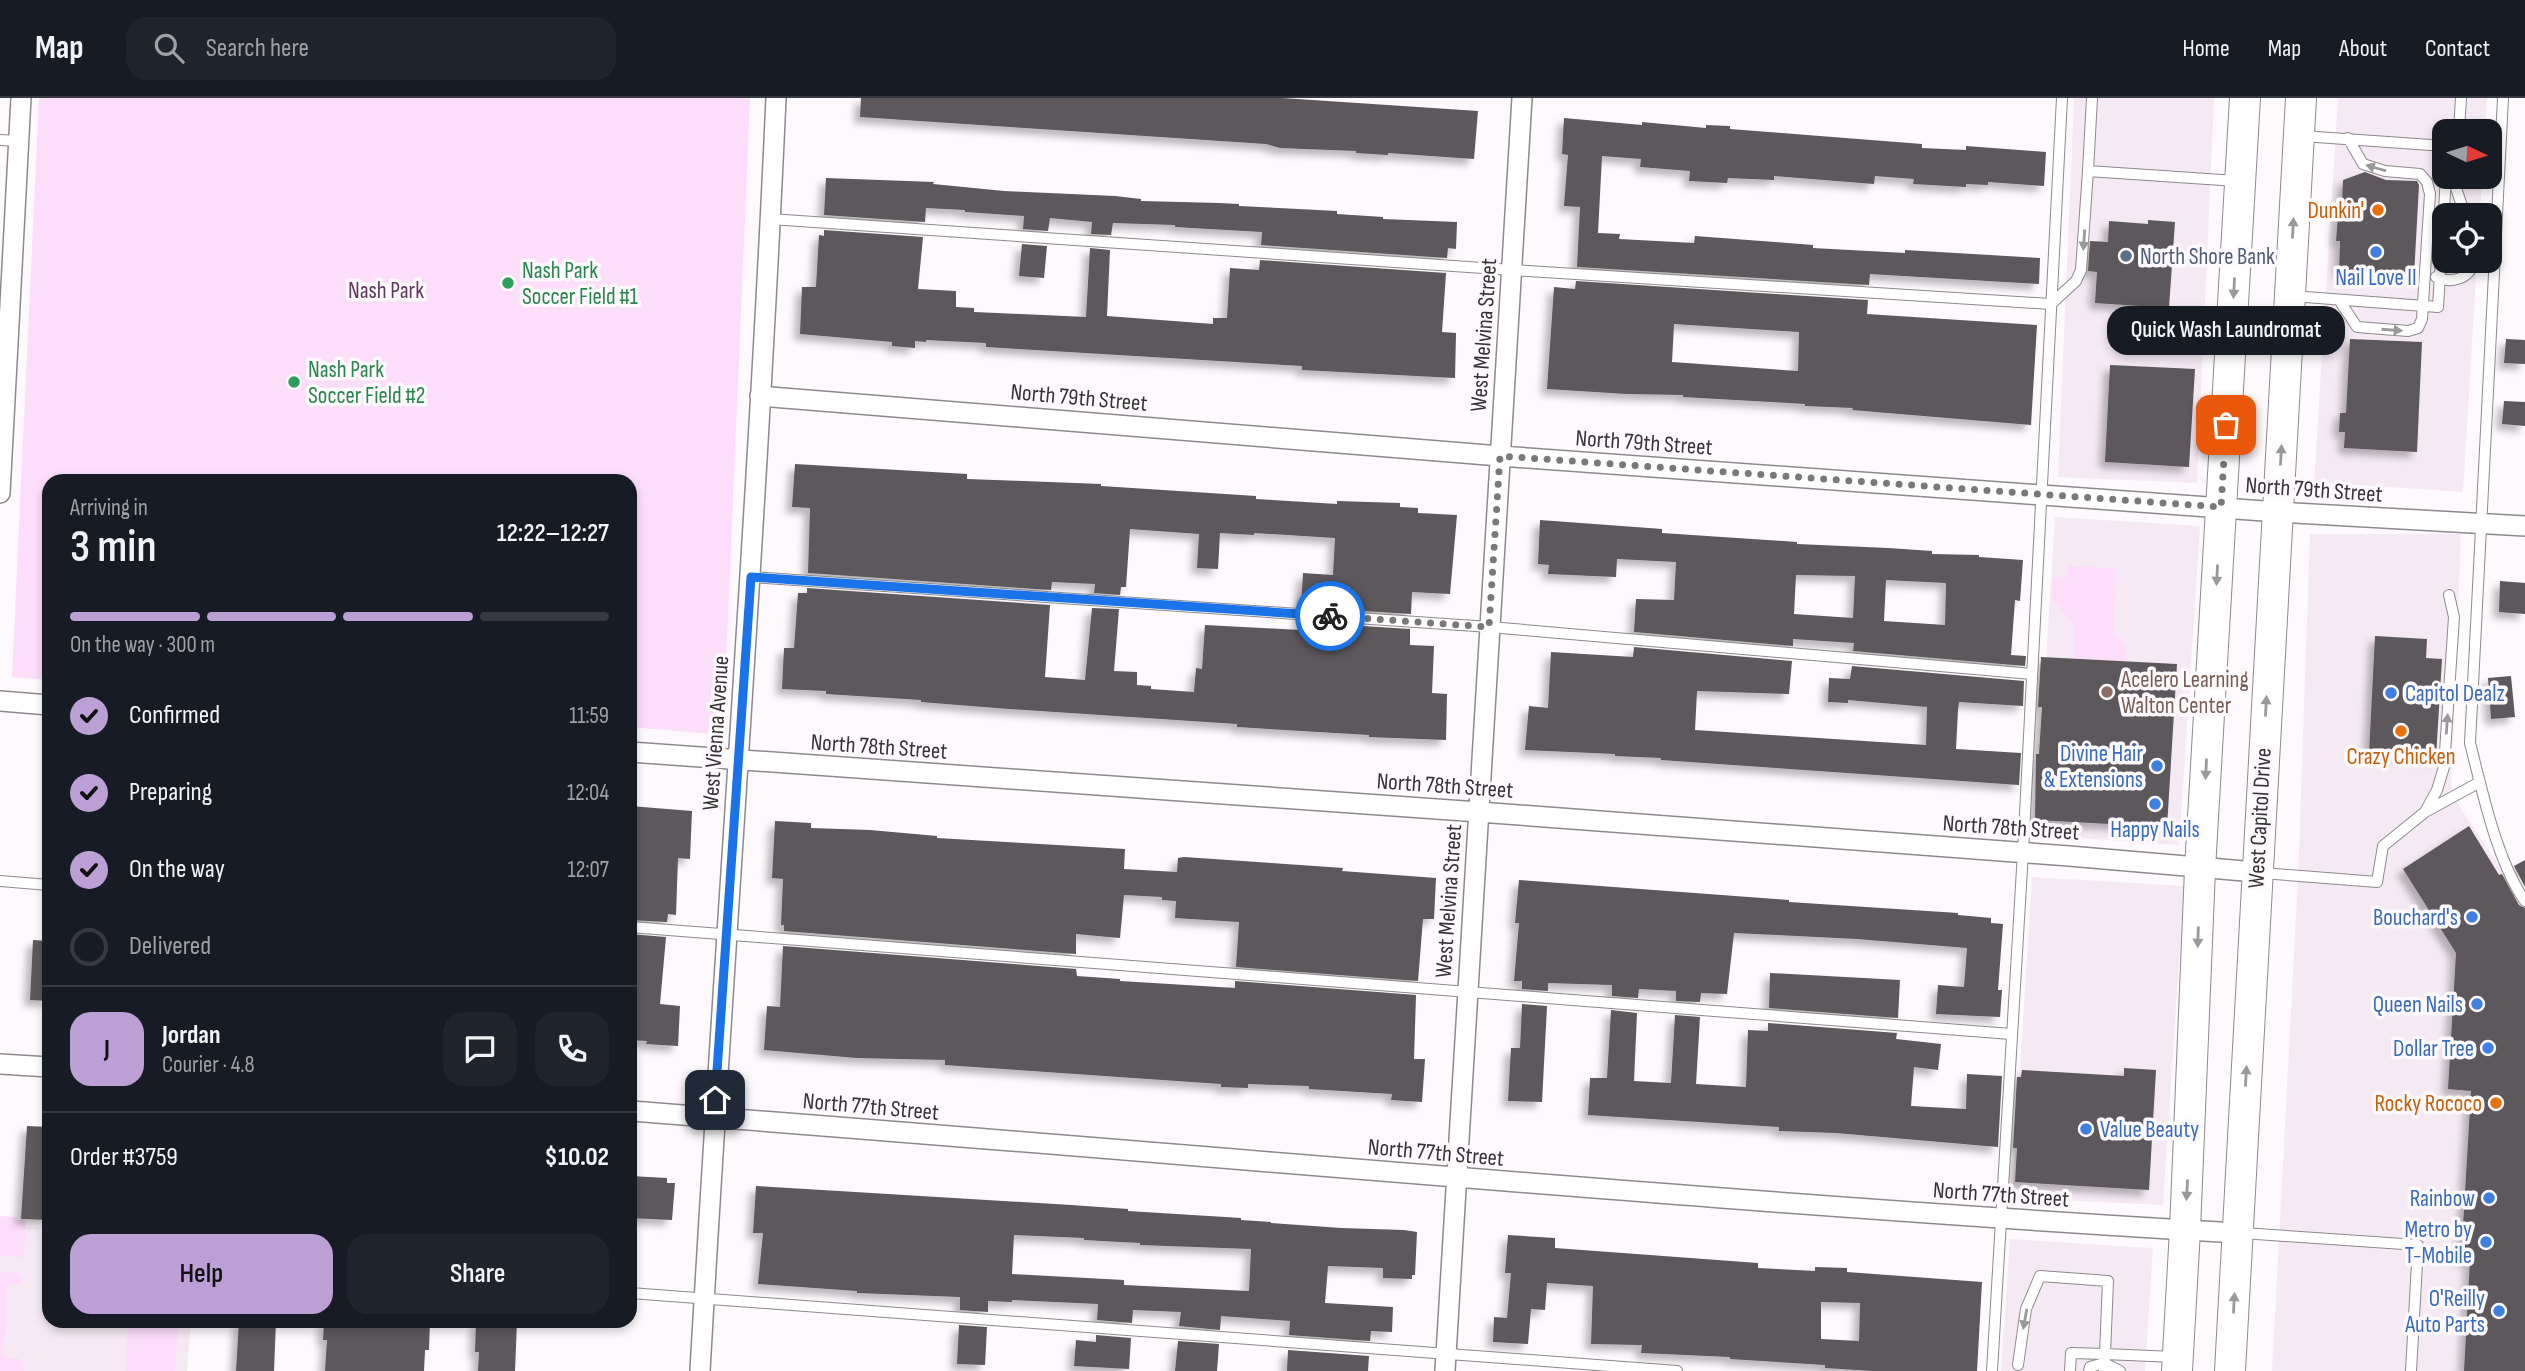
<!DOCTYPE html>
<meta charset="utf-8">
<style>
body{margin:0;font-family:"Sofia Sans Condensed",sans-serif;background:#20242c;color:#f1f3f6;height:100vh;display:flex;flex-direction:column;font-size:26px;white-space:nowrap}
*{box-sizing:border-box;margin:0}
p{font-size:23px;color:#9ea1a6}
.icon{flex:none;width:38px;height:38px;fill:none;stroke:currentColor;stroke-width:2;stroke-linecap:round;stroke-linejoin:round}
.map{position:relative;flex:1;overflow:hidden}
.details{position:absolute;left:42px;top:376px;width:595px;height:854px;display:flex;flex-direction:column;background:#171b24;border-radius:21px;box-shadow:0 4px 10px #0003}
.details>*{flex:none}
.needle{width:46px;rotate:94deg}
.buttons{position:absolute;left:2432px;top:21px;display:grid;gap:14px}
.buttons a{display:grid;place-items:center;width:70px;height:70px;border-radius:14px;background:#171b24;box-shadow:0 4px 10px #0003;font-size:35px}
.pin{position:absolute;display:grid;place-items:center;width:60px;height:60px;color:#fff;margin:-30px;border-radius:14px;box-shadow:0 4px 10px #0006}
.courier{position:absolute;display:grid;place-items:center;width:70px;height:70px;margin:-35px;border:5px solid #1a73e8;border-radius:50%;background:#fff;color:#222;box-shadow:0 2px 9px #0007}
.bubble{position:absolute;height:49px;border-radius:21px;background:#171b24;box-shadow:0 4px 10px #0003;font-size:23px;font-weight:600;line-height:49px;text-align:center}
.overview em{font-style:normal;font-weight:600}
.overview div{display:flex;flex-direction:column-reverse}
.overview{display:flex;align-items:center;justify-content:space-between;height:119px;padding:0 28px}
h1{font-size:46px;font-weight:600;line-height:52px}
.bar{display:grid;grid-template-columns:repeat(4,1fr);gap:10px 7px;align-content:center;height:84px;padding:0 28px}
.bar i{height:9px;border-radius:5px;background:#363941}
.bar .active{background:#bc9fd5}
.bar p{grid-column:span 4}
.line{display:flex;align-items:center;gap:18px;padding:0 28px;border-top:2px solid #363941}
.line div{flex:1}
.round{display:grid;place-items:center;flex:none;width:74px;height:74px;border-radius:21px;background:#20242c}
ol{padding:0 28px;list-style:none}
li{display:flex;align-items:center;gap:21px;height:77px}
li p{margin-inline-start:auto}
li .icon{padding:7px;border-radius:50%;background:#bc9fd5;color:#111;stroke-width:4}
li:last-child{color:#9ea1a6}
li i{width:38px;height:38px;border:4px solid #363941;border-radius:50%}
.button{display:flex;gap:14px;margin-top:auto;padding:14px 28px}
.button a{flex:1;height:80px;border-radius:21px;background:#bc9fd5;color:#111;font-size:28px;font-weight:600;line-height:80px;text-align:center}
.button a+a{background:#20242c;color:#f1f3f6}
header{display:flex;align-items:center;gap:42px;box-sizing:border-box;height:98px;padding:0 35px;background:#171b24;border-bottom:2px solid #363941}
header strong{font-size:33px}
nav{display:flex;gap:38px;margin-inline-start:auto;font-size:24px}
.search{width:490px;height:63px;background:#20242c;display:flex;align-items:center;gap:18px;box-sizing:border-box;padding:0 24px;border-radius:21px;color:#9ea1a6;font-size:26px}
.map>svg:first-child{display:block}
</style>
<header>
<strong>Map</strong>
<div class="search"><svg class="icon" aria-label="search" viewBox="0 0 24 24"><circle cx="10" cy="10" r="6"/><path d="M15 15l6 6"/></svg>Search here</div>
<nav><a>Home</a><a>Map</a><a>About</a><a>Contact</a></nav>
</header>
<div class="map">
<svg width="2525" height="1273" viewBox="0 0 2525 1273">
<defs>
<filter id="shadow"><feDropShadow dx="-6" dy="6" stdDeviation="3.5" flood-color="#0004"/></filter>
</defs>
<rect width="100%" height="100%" fill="#fef9fd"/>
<path fill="#f5eaf4" d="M2074,0H2214L2197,385L2058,379Z
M2338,0H2487L2485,33H2445V79H2482L2480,117H2445V163H2477L2463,394L2314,384Z
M2055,419L2200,428L2179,747L2035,737Z
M2310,436H2461L2451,696L2525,806V1273H2272L2298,780Z
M2032,779L2184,788L2163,1107L2012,1100Z
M0,1127L49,1130V1223H191L187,1273H0Z
M2010,1141L2153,1150L2145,1273H2001Z"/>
<path fill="#fcddfa" d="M39,0H750L723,637L630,629V383H49V582L12,579Z
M2068,467L2117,471L2113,534L2126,549L2125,564L2073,561L2075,528L2052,500L2053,479H2067Z
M0,1118L17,1119V1122H26L24,1159L0,1158Z
M0,1174L19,1175L22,1180L20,1187H7L4,1254L9,1260H19L23,1265L24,1273H0Z
M128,1224L178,1228L175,1273H125Z"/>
<path fill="#5c585b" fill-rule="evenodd" filter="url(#shadow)" d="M861,0H1282L1478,13L1474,61L1388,55V57L1356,55V53L1280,50L1266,46L860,19Z
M1564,20L1642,27V24L1706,30V27L1730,28V31L1922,46V50L1966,52V48L2046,54L2044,88L1988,84V87L1966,86V89L1913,86L1914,81L1875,78L1874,86L1774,78V82L1728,80L1727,85L1689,83L1690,73L1640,69L1641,61L1602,58L1598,135L1620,136L1619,141L1694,145L1695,138L1813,147V150L1905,155V152L2040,160L2039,186L1870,176L1869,187L1577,169L1580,109L1564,108L1568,57L1562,56Z
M2365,74L2386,82L2417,83L2419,87L2414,178L2339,174L2340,143H2336L2339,105H2342L2343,82Z
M826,80L934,84L933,86L1004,93L1115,98L1141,101V103L1219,105L1239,106V108L1337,113V116L1383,119V121L1457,124L1456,151L1448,150L1447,160L1261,147L1262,134L1175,129V127L1113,125L1111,137L1091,136L1092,124L1050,120L1048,133L1023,131L1024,118L965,114V112L926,110L925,124L824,117Z
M2148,122L2175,124L2169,210L2095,205L2097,174L2088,173L2090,143L2108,144L2109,123L2148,126Z
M824,132L923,139L918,191L956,193V209L974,210V214L1086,219L1090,150L1110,152L1107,218L1213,226V220H1227L1230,170L1259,172L1260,162L1446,175L1442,234L1456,235L1455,280L1302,272V268L986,249V245L926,242V244L915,243V250L892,248V244L800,236L802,189H816L819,137L824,138Z
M1022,146L1047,148L1044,180L1019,178Z
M1576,183L1868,202L1867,216L2037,227L2031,327L1852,312L1853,310L1805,308V306L1683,299V297L1627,296L1547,291L1554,189L1575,191ZM1674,226L1799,234L1798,273L1672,264Z
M2350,241L2422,244L2417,354L2344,350L2345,334H2339L2340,315H2346Z
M2506,241L2525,242V266L2504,265Z
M2110,267L2195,271L2189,369L2105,364Z
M2504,303L2525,304V328L2502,326Z
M795,366L967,376V381L1101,386V388L1256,398V401L1337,406V403L1400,405V409L1418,410V415L1457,417L1450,496L1412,494L1411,516L1301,509L1303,475L1333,477L1335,440L1254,435V437L1220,435L1218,471L1197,470L1199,436L1130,431L1126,489H1121L1120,497L1094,495L1095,486L1052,484L1051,492L808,475L810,410L792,409Z
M1540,422L1662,431V435L1797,444V446L1888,450L1932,453V456L1979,457V459L2023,462L2020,503L2015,502L2011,557L2026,558L2025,568L1853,553L1854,545L1793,541V548L1634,534L1636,501L1674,502L1676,464L1617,461L1616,479L1548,476L1549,467L1538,466ZM1796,477L1855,478L1853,520L1794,516ZM1886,482L1946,485L1945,527L1884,523Z
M2500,483L2525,485V516L2499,514Z
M807,490L1050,507L1045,579L1085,582L1092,510L1119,511L1114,573L1137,574V587L1151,588V591L1194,594L1196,570L1202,571L1205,527L1300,532V524L1410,531V547L1434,548L1432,595L1447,596L1446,642L1369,639V637L1237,629V626L1009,611L921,604V602L826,596V593L782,591L784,550H794L798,495H807Z
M2375,538L2427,541L2426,560L2442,561L2436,659L2369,655Z
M1634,549L1792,563L1789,596L1697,593L1695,632L1926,647L1927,609L1848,602V605L1828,604L1829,580L1850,581L1852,568L2024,583L2023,608L1959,604L1958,612L1956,651L2021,655L2019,687L1661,662V660L1615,658V656L1525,652L1529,608L1548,610L1551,554L1633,559Z
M2041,559L2177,566L2167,729L2035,722L2036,656H2039L2042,609H2038Z
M2511,578L2515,619L2491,621L2488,580Z
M630,708L692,713L690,761L678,760L676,817L668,816L667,824L630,822Z
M775,723L811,725V730L870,732L937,738V740L1125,751L1124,771L1177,774L1178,760L1184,759L1343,770L1342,773L1436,780L1434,821H1423L1418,883L1236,869L1239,824L1175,820L1176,803L1162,802V799L1124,797L1120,840L1076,836V856L784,833V827H781L783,781L772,780Z
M2469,728L2499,777L2502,776L2519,807L2525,810V1273H2464L2470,1162H2461L2471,993L2448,991L2456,855L2403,771Z
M2525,762V789L2514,768Z
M1519,782L1789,802V804L1958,815V817L1991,820V825L2003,826L1998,892H2002L2000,919L1936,916L1938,887L1964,889L1967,850L1857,841L1734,835L1727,896L1701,895L1700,904L1676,903V893L1639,891L1638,900L1612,898V887L1548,885V893L1522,891V883H1514L1519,825H1515Z
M630,836L666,839L660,906L680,908L678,948L646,946L647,943L630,942Z
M33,842L49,843V903L30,902Z
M783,848L1076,871L1077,878L1120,881V883L1235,890V883L1416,897L1414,961H1425L1422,1004L1391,1002L1392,996L1309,991V988L1248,986V990L1221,989V986L945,967V962L857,960L764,952L767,908L780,909Z
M1770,875L1900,882L1898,920L1769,910Z
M1522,906L1547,908L1542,1004L1508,1003L1511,950H1520Z
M1611,912L1637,915L1634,983L1671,985L1675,917L1700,919L1696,986L1746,989L1748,932L1768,933V925L1897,935L1896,941L1941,946L1938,972L1914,969L1911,1008L1966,1011L1967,976L2002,978L1998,1049L1836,1035L1779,1033V1029L1588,1017L1590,980H1607Z
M2124,970L2156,972L2149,1092L2015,1084L2017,1050H2013L2017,979H2021L2022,972L2124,978Z
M27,1028L49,1029V1122L21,1121Z
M630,1078L667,1080V1085H675L672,1122L630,1120Z
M756,1088L1071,1107L1128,1111V1113L1241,1120V1122L1271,1124V1125L1341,1130L1404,1132L1417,1134L1415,1177H1412V1181L1383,1180V1170L1328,1168L1325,1205L1393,1209L1392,1234L1371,1233L1370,1243L1289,1237L1290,1223L1221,1218L1220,1232L1179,1228L1181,1214L1133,1212L1132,1225L1097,1222L1098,1206L1012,1202V1204L988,1203V1214L960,1212V1199L857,1195V1193L758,1186L763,1135H753ZM1014,1137L1084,1140V1142L1140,1145V1147L1251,1151L1249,1193L1124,1187V1182L1012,1176Z
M1508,1137L1555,1140V1150L1758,1165V1170L1815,1173V1169L1847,1170V1174L1982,1184L1977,1273H1873L1825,1270V1267L1730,1261V1259L1641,1255L1642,1247L1591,1246L1593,1188L1547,1185L1545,1212L1531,1211L1528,1246L1493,1244L1494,1219L1507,1220L1511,1175H1505ZM1821,1204L1860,1205L1859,1243L1821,1241Z
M239,1223H276L274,1273H236Z
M324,1223H430L429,1252H425L424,1273H325L327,1242H323Z
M476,1223H517L515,1273H478L479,1254H475Z
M959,1227L987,1229L985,1267L957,1266Z
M1096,1237L1131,1240L1129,1271L1074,1268L1076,1242L1096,1244Z
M1178,1243L1219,1246L1217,1273H1175Z
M1288,1252L1369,1258L1368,1273H1287Z"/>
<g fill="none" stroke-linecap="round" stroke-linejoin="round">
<g stroke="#8d898d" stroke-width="12">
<path id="lane" d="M2092,0L2088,73L2237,83
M2503,0L2470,645C2482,692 2497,764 2525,803
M2459,33L2461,0
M2302,38L2445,48
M0,42L19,43
M2457,79L2456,90L2465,117
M770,121L1512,172L2051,206L2076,183L2081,172L2088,73
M2436,179C2452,186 2470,181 2474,163
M2292,198L2438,209L2446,79
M2339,202L2357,229L2408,233L2418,230L2422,221L2430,96L2427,84L2420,76L2385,73L2363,66L2348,40
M751,479L1490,529L2032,576
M2425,714L2437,692L2444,669L2454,519L2449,497
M2262,775L2377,784L2383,748L2425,714L2480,684
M0,783L49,787
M630,829L2011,936
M2242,1135L2418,1147L2411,1273
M630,1195L1677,1273
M2018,1267L2026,1211L2040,1178L2108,1183L2105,1256L2071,1255L2070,1273
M1992,1273L2023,754L2062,0
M2089,1273L2090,1269L2104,1265L2120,1273
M2104,1273L2105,1256L2174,1259"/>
</g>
<g stroke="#8d898d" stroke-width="22">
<path id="street" d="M760,298L1500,358L2278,414L2525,428
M0,395L21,0
M0,603L49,607
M630,654L1479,714L2069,758L2256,774
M0,966L49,969
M630,1013C1166,1053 1701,1104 2238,1135
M700,1273C724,849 757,425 776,0
M1445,1273L1522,0"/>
</g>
<g stroke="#8d898d" stroke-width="32">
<path id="primary" d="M2177,1273L2185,1132L2200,771L2245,0
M2230,1273L2301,0"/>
</g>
<use href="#lane" stroke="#fff" stroke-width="10"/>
<use href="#street" stroke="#fff" stroke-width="19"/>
<use href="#primary" stroke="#fff" stroke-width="30"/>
</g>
<defs><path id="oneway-solid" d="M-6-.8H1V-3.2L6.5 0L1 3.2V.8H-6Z" transform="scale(1.75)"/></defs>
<g fill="#9a999a">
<use href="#oneway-solid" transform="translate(2376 70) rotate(-164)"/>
<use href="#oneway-solid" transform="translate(2293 130) rotate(-87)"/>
<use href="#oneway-solid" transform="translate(2084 142) rotate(94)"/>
<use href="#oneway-solid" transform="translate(2234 190) rotate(93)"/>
<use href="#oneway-solid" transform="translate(2392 232) rotate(4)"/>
<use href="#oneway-solid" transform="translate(2281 357) rotate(-87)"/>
<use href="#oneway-solid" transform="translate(2217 477) rotate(93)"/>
<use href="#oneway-solid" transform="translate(2266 608) rotate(-87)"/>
<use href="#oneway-solid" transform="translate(2447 626) rotate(-86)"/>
<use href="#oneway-solid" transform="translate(2206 671) rotate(93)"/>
<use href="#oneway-solid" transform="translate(2198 839) rotate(92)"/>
<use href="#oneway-solid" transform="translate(2246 978) rotate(-87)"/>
<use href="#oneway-solid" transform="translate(2187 1092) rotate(93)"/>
<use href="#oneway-solid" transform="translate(2234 1205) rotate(-87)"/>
<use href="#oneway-solid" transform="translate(2025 1221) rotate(100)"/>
</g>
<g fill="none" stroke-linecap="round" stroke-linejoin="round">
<path stroke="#7b787a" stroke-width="7" stroke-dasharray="0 12.6" d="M1330,518L1489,529L1500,358L2221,409L2226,327"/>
<path stroke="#1a73e8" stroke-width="9" d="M715,1002L751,479L1330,518"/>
</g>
<g fill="#e8710a" stroke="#fef9fd" stroke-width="2.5">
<circle cx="2378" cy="112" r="7"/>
<circle cx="2401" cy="633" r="7"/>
<circle cx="2496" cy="1005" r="7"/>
</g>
<g fill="#3f7fe0" stroke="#fef9fd" stroke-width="2.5">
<circle cx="2376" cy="154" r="7"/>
<circle cx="2391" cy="595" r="7"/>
<circle cx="2157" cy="668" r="7"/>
<circle cx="2155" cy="706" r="7"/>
<circle cx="2472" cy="819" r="7"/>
<circle cx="2477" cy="906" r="7"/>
<circle cx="2488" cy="950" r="7"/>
<circle cx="2086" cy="1031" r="7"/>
<circle cx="2489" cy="1100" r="7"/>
<circle cx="2486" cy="1144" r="7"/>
<circle cx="2499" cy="1213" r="7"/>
</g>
<circle fill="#5c6f8a" stroke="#fef9fd" stroke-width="2.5" cx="2126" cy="158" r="7"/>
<g fill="#2e9e5b" stroke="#fef9fd" stroke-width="2.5">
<circle cx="508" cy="185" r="7"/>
<circle cx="294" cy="284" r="7"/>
</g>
<circle fill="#8d6e63" stroke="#fef9fd" stroke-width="2.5" cx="2107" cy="594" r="7"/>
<g text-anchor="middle" stroke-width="7" stroke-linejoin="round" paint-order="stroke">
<g font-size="23" fill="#c56008" stroke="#fef9fd" text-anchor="end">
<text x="2364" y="120">Dunkin'</text>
<text x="2401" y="666" text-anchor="middle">Crazy Chicken</text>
<text x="2482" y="1013">Rocky Rococo</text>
</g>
<g font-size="23" fill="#4e5e75" stroke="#fef9fd" text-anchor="start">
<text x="2140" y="166">North Shore Bank</text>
</g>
<g font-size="23" fill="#27864d" stroke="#fef9fd" text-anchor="start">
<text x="522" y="180">Nash Park<tspan x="522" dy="26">Soccer Field #1</tspan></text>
<text x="308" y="279">Nash Park<tspan x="308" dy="26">Soccer Field #2</tspan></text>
</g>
<g font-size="23" fill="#366cbe" stroke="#fef9fd" text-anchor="end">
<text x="2376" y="187" text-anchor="middle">Nail Love II</text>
<text x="2405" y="603" text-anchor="start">Capitol Dealz</text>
<text x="2143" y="663">Divine Hair<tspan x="2143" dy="26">&amp; Extensions</tspan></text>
<text x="2155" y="739" text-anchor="middle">Happy Nails</text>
<text x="2458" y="827">Bouchard's</text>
<text x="2463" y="914">Queen Nails</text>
<text x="2474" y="958">Dollar Tree</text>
<text x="2100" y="1039" text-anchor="start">Value Beauty</text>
<text x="2475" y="1108">Rainbow</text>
<text x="2472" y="1139">Metro by<tspan x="2472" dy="26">T-Mobile</tspan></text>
<text x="2485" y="1208">O'Reilly<tspan x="2485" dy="26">Auto Parts</tspan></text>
</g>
<g font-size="23" fill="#61375f" stroke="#fef9fd">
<text x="386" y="200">Nash Park</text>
</g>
<g font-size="23" fill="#353334" stroke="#fef9fd">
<text transform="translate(1483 237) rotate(-86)" y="8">West Melvina Street</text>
<text transform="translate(1079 299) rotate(5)" y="8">North 79th Street</text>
<text transform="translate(1644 344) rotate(4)" y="8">North 79th Street</text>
<text transform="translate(2314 391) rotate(4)" y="8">North 79th Street</text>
<text transform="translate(715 635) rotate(-86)" y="8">West Vienna Avenue</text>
<text transform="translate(879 648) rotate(4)" y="8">North 78th Street</text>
<text transform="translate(1445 687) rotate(4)" y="8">North 78th Street</text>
<text transform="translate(2259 720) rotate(-87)" y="8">West Capitol Drive</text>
<text transform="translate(2011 729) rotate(4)" y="8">North 78th Street</text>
<text transform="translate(1448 803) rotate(-86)" y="8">West Melvina Street</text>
<text transform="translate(871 1008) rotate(5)" y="8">North 77th Street</text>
<text transform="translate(1436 1054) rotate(5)" y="8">North 77th Street</text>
<text transform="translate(2001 1096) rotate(4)" y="8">North 77th Street</text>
</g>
<g font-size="23" fill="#785e54" stroke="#fef9fd" text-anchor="start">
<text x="2121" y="589">Acelero Learning<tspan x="2121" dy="26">Walton Center</tspan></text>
</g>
</g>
</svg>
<div class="buttons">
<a><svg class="needle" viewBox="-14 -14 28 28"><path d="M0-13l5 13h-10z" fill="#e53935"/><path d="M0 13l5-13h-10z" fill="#9ea1a6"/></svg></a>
<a><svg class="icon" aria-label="locate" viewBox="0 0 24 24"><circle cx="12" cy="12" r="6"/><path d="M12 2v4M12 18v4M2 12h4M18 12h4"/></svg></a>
</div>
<div class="pin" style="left:2226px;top:327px;background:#ea580c"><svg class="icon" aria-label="bag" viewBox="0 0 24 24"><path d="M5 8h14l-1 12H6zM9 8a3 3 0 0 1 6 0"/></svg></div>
<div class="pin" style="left:715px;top:1002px;background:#1f2937"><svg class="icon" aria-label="home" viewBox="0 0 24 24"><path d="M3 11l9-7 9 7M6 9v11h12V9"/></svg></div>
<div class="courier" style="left:1330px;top:518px"><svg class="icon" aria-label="bike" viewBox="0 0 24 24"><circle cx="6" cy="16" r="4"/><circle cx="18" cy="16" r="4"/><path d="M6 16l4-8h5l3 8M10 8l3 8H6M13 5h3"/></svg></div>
<div class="bubble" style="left:2107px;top:208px;width:238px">Quick Wash Laundromat</div>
<section class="details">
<div class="overview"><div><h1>3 min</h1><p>Arriving in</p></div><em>12:22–12:27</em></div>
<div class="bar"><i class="active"></i><i class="active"></i><i class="active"></i><i></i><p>On the way · 300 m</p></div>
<ol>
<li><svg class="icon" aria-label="check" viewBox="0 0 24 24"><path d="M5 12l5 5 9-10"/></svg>Confirmed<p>11:59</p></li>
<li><svg class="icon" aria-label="check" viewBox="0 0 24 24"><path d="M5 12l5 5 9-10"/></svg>Preparing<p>12:04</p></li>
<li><svg class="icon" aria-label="check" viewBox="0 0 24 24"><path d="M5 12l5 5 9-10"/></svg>On the way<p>12:07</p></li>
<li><i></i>Delivered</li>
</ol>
<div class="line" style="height:126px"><b class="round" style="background:#bc9fd5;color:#111">J</b><div><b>Jordan</b><p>Courier · 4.8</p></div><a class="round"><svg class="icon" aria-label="chat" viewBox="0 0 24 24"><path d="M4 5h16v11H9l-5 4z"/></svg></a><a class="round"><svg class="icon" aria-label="phone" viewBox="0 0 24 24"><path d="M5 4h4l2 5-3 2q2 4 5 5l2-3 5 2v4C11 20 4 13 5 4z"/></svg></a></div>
<div class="line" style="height:91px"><div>Order #3759</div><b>$10.02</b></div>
<div class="button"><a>Help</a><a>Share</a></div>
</section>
</div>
